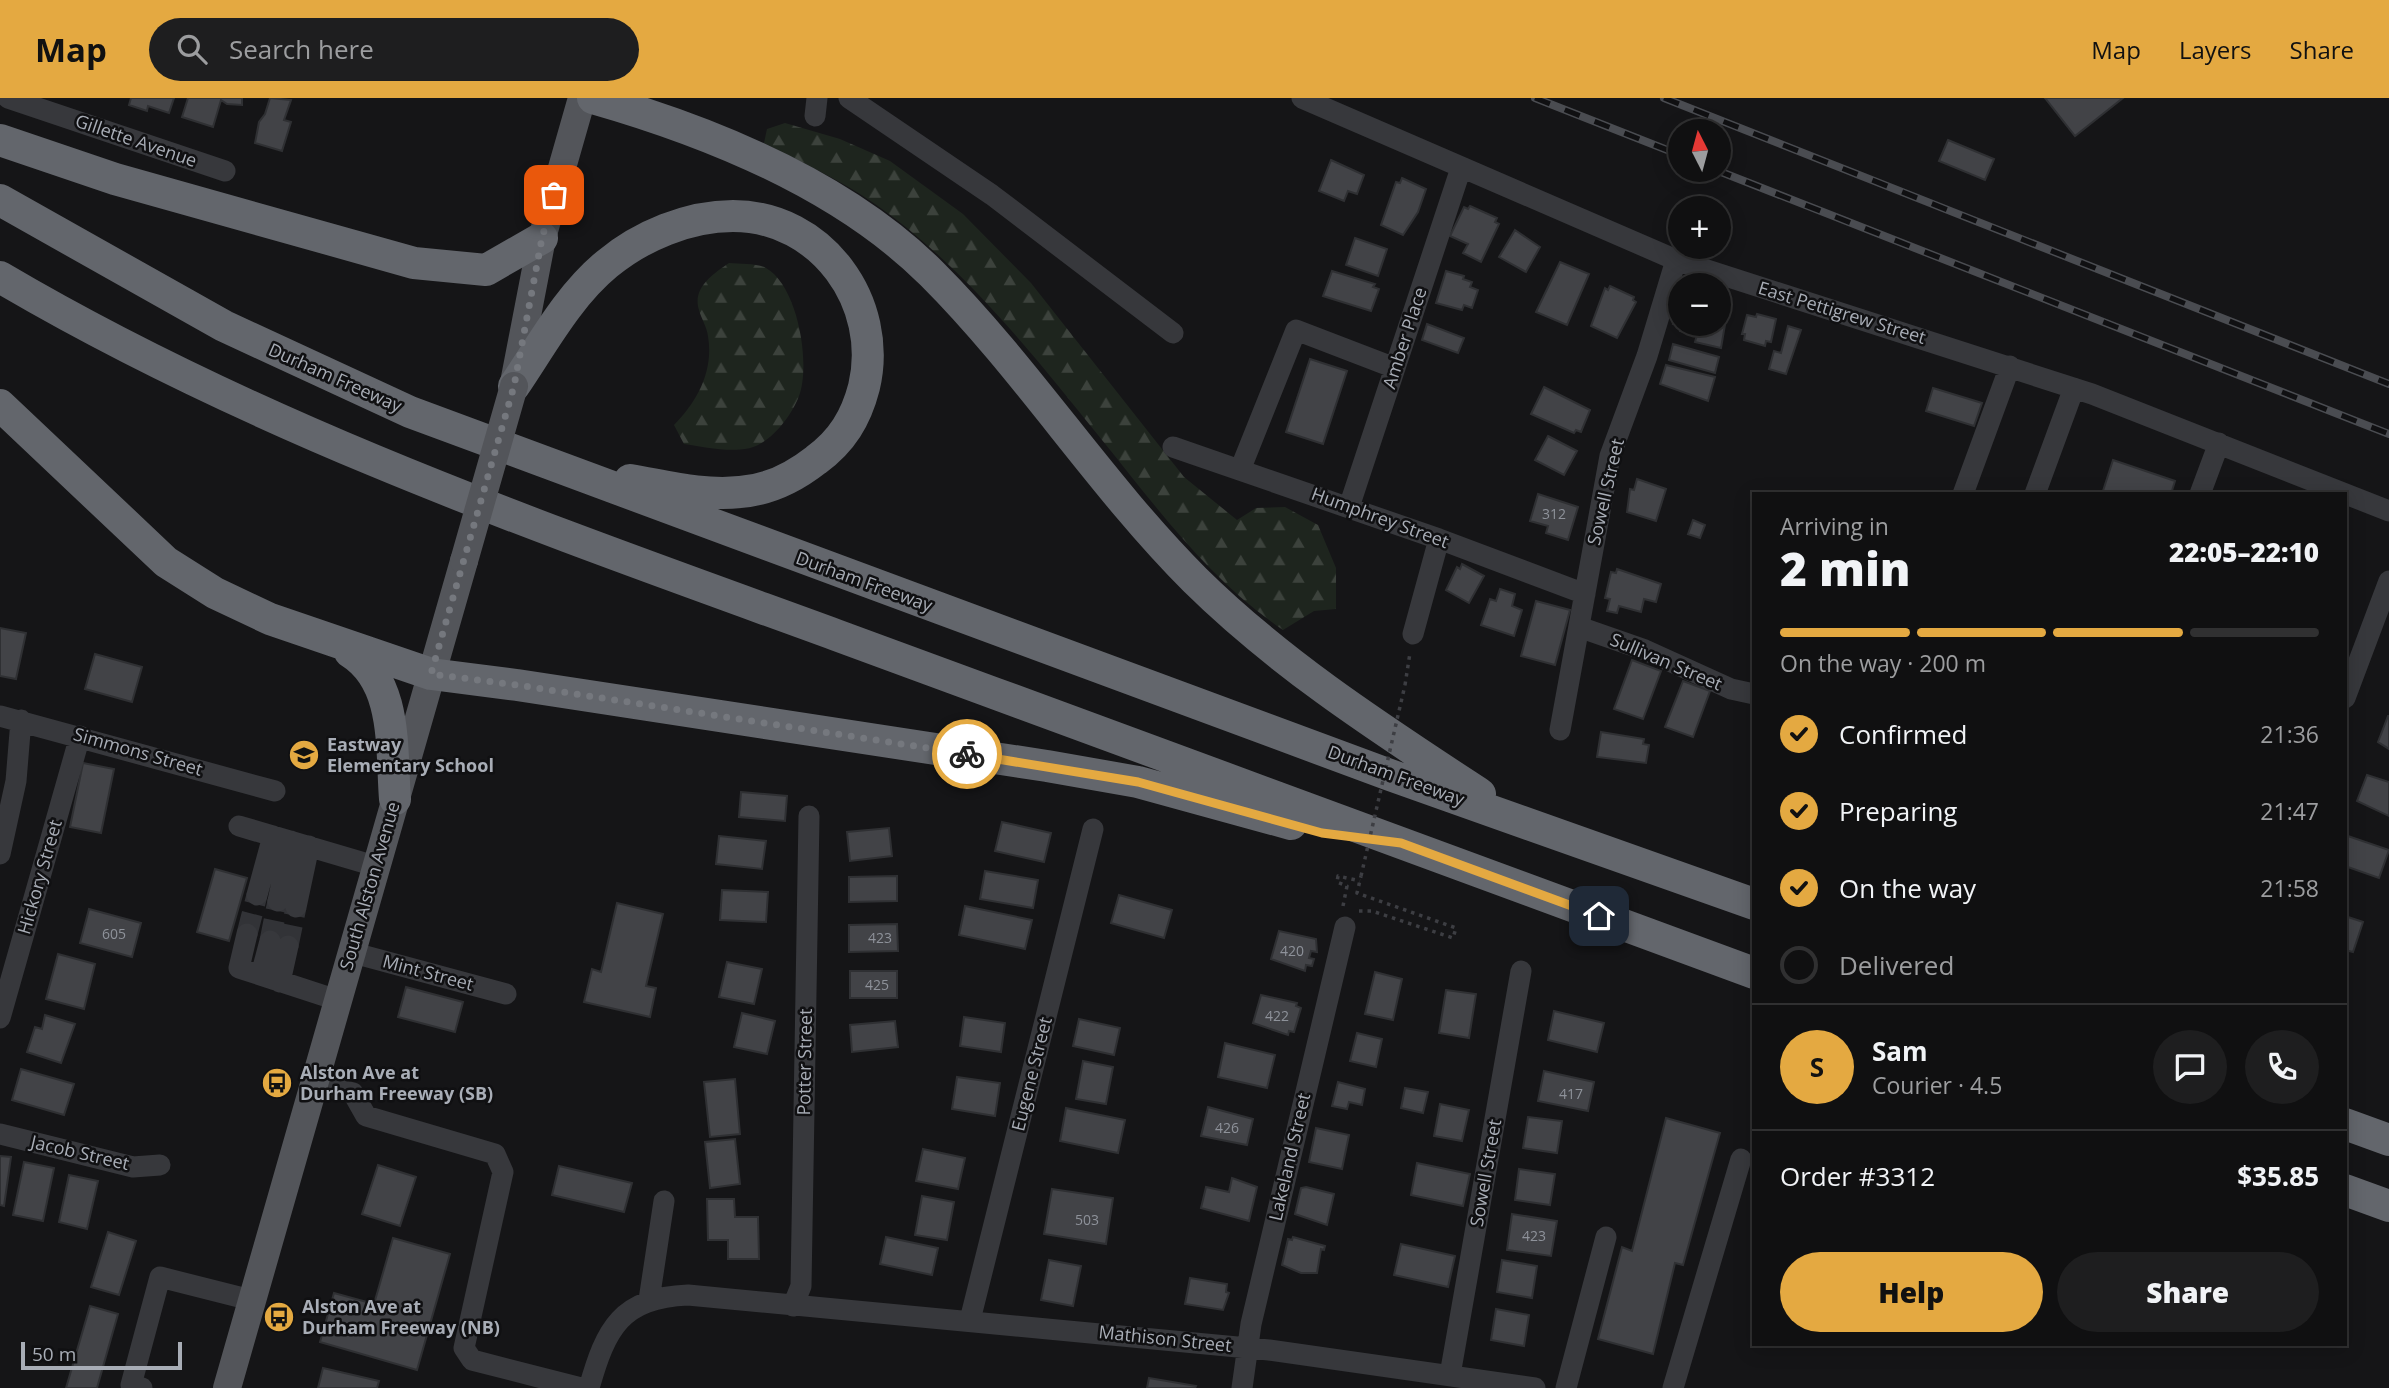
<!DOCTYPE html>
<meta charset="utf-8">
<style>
body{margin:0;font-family:"Open Sans",sans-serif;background:#1e1e1f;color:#f1f3f6;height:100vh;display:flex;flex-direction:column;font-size:26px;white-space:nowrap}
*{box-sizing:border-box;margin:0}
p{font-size:23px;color:#9c9d9f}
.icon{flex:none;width:38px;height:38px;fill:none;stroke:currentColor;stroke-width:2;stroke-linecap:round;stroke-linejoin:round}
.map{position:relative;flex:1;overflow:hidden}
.panel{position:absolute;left:1752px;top:394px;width:595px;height:854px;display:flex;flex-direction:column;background:#101011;border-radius:0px;box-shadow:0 4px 18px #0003,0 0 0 2px #303031}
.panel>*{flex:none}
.needle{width:46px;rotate:354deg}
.fabs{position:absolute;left:1668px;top:21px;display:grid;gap:14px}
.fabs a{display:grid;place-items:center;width:63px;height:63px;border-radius:50%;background:#101011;box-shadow:0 4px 18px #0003,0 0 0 2px #303031;font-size:35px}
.scale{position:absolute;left:21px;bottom:18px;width:161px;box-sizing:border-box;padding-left:7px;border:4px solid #a8adb6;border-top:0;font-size:19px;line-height:24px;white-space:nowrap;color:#a8adb6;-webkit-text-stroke:5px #101012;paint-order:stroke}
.pin{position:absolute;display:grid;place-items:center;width:60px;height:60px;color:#fff;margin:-30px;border-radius:14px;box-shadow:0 4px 10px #0006}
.courier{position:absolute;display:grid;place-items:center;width:70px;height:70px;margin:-35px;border:5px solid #e4a941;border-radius:50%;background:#fff;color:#222;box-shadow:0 2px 9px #0007}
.summary em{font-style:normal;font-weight:800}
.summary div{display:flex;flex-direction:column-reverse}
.summary{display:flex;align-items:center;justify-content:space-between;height:119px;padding:0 28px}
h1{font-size:46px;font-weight:800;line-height:52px}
.bar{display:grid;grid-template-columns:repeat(4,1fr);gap:10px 7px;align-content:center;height:84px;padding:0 28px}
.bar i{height:9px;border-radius:5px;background:#303031}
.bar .current{background:#e4a941}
.bar p{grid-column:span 4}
.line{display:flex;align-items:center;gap:18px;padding:0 28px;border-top:2px solid #303031}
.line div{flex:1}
.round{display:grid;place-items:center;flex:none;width:74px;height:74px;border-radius:37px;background:#1e1e1f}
ol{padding:0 28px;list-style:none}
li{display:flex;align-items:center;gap:21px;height:77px}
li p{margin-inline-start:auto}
li .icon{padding:7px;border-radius:50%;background:#e4a941;color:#111;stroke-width:4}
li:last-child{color:#9c9d9f}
li i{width:38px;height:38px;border:4px solid #303031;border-radius:50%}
.primary-button{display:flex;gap:14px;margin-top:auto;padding:14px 28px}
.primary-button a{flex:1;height:80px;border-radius:42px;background:#e4a941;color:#111;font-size:28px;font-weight:800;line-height:80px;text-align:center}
.primary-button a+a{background:#1e1e1f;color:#f1f3f6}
header{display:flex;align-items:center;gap:42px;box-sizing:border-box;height:98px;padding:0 35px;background:#e4a941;color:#111}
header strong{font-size:33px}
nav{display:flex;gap:38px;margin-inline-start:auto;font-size:24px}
.search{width:490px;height:63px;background:#1e1e1f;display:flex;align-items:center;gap:18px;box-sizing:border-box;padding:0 24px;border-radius:38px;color:#9c9d9f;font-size:26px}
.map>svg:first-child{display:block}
</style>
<header>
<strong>Map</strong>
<div class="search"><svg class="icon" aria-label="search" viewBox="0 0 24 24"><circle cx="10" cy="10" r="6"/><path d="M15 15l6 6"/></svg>Search here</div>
<nav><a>Map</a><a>Layers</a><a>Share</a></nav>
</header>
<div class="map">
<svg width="2389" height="1290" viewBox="0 0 2389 1290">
<defs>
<pattern id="forest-firs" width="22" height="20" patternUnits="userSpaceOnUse" patternTransform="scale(1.75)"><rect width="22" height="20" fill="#1e251e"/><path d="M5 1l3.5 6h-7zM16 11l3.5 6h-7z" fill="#3c423c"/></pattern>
</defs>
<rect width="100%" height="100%" fill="#151517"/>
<path fill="url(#forest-firs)" d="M785,25L840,41L890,63L963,116L1031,185L1184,379L1237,422L1256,410L1285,409L1318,427L1336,470V511L1314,513L1283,532C1209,482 1158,411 1102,342C1034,258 964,168 875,106C841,82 801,64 764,45L767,31Z
M729,165C739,166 757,165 766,170C798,188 811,266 799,298C792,316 776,338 758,347C738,357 706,349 684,346L674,327C697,304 714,273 708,238C707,229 701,220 699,212C692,190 713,176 729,165Z"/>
<path fill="#424347" stroke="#2f3033" stroke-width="2" d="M131,0H174L169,15L148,8L147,13L129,7Z
M188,0H242V7L227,6L221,2L213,29L182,19Z
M270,0L291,2L284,22L291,24L282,53L255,45L259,24L265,16Z
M2045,0H2123L2075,38Z
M1948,42L1994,61L1985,82L1939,63Z
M1331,62L1364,77L1357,96L1348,93L1344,103L1319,93Z
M1402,80L1426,91L1418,114L1403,137L1381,127L1396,84L1400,85Z
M1470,108L1497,120L1495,124L1499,126L1481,164L1463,155L1468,146L1450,138L1464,109L1468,111Z
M1515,132L1540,149L1526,174L1499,159Z
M1355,140L1387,151L1378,178L1346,167Z
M1560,164L1589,176L1567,227L1536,214Z
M1332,173L1375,186L1373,189L1379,191L1371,213L1323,198Z
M1446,173L1464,178L1463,181L1472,184L1470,189L1478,192L1472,210L1464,207L1462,212L1436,205Z
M1610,188L1634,199L1633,202L1636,204L1617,240L1591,228L1605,190L1608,192Z
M1679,197L1680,226H1718V219L1726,221L1721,250L1695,244L1698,233L1694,236L1680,233L1681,227L1673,226Z
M1757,216L1776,221L1771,244L1766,243L1765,248L1744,242L1745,236H1742L1747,217L1756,219Z
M1427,226L1464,240L1458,255L1422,242Z
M1788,228L1801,232L1786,276L1769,271L1774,253L1781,255Z
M1673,246L1719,259L1715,275L1669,262Z
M1310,261L1347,273L1323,346L1286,334Z
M1666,267L1715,279L1708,303L1660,286Z
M1544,289L1590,312L1581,334L1576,332L1574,335L1531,316Z
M1933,290L1982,305L1974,328L1926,313Z
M1548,338L1577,353L1564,377L1535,362Z
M2113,362L2175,383L2171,396H2102Z
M1637,381L1666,391L1656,423L1627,414L1630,391L1634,392Z
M1538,396L1578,409L1568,442L1546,435L1548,428L1530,423Z
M1693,422L1705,427L1700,440L1688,436Z
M1462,466L1484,478L1469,505L1446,492L1457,469L1460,471Z
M1617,471L1661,486L1656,504L1644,501L1641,514L1619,508L1617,515L1607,513L1610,501L1605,500L1611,474L1616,475Z
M1500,491L1515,496L1512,508L1522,512L1514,538L1481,527L1490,501L1496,503Z
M1536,503L1570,512L1555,567L1521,558Z
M0,530L26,535L16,581L0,578Z
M95,556L142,569L132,604L85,591Z
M1632,562L1661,573L1643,621L1614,611Z
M1683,583L1710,593L1693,639L1665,629Z
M2388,618H2389V651L2378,644Z
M1601,634L1644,641L1643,646L1649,647L1646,665L1597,659Z
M83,665L114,671L101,735L70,729Z
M2367,677L2389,684V718L2357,703Z
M741,694L787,698L785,723L739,719Z
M1002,724L1051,735L1044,764L995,753Z
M889,730L892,758L850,763L847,734Z
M2345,737L2389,752L2379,780L2345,768Z
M719,738L766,743L762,771L716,766Z
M215,771L247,780L229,843L197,834Z
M985,773L1038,782L1033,810L980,801Z
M897,778V803L849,804V779Z
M722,792L768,794L766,824L720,822Z
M1119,797L1172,812L1164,840L1111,825Z
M617,805L663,816L646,888L656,890L650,919L584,904L592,871L601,874Z
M965,808L1032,822L1025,851L959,837Z
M89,811L141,825L132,859L80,845Z
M2345,818L2363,824L2353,854L2345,852Z
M897,826L898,853L849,854V827Z
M1279,833L1316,841L1317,854L1311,853L1309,860L1314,861L1312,868L1306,867L1305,873L1271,861Z
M58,856L95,866L84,911L46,901Z
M727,864L762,871L754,906L719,899Z
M850,873H897V900H850Z
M1375,874L1402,881L1393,922L1365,916Z
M406,889L463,904L455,934L398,919Z
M1446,892L1476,896L1469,940L1439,935Z
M1261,897L1297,905L1296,908L1301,910L1294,934L1289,933L1288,937L1253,925Z
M1554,913L1604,925L1597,954L1548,942Z
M742,915L775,923L767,956L734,949Z
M45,917L75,926L61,965L27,954L35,929L42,931Z
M964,919L1005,925L1001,954L960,948Z
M1079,921L1120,930L1114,957L1073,948Z
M895,923L898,949L852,954L850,927Z
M1357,935L1382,941L1376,969L1350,963Z
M1225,945L1275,957L1267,990L1218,979Z
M1083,963L1113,969L1106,1006L1076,1001Z
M21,971L74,986L64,1017L12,1002Z
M1544,973L1594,984L1588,1013L1538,1003Z
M957,979L1000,985L995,1018L952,1011Z
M735,981L740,1036L710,1039L704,984Z
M1338,984L1365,991L1362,1007L1349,1004L1347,1011L1332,1008Z
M1405,990L1428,994L1423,1015L1401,1010Z
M1440,1006L1469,1012L1462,1043L1434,1038Z
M1208,1009L1253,1021L1247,1047L1201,1038Z
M1066,1010L1125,1022L1118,1055L1060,1043Z
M1528,1019L1562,1023L1557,1055L1523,1050Z
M1666,1020L1720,1035L1683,1167L1675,1165L1653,1256L1598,1241L1622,1149L1632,1153Z
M1316,1030L1349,1037L1342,1071L1309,1064Z
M735,1041L740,1086L710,1090L705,1044Z
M923,1051L965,1060L958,1091L916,1083Z
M0,1058L11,1059L4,1108L0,1107Z
M24,1064L54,1070L43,1123L13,1117Z
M1417,1065L1470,1076L1463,1108L1411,1097Z
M378,1067L416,1079L400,1128L362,1116Z
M559,1068L632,1085L624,1114L552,1097Z
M1519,1071L1555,1076L1550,1107L1515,1102Z
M69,1077L98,1083L87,1131L59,1124Z
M1232,1080L1257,1089L1249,1123L1201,1110L1206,1089L1229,1094Z
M1306,1089L1334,1096L1327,1127L1295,1116L1301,1090Z
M1052,1091L1113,1100L1106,1146L1044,1136Z
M922,1098L954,1104L947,1142L915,1137Z
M707,1101H734L735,1119H758L759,1161H728V1142H708Z
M1512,1116L1557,1123L1551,1158L1507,1152Z
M108,1134L136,1143L119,1197L91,1189Z
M886,1139L938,1150L932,1177L880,1166Z
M1293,1139L1325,1148L1324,1152L1321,1151L1317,1175H1301L1282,1167L1288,1141L1292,1142Z
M393,1140L450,1156L417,1272L320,1244L334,1195L374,1206Z
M1401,1146L1455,1158L1448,1189L1394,1177Z
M1049,1162L1081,1168L1073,1208L1041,1202Z
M1502,1162L1537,1168L1532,1200L1497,1194Z
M1190,1180L1227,1186L1226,1194L1229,1195L1223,1212L1185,1206Z
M90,1208L118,1216L97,1290H66Z
M1496,1211L1529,1217L1524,1248L1491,1242Z
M323,1270L379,1283L377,1290H318Z
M1149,1280L1196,1288L1195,1290H1147Z"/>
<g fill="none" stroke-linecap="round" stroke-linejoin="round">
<path stroke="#323337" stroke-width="21" stroke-dasharray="21 10" stroke-linecap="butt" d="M247,836L257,797
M270,843L278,803
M288,848L296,809"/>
<path stroke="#3d3e43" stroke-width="3.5" stroke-dasharray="3.5 5" stroke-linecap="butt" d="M1405,587L1410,555
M1343,808L1347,788L1337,784L1338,778L1360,783
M1359,813H1372L1453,840L1456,830L1357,795L1361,778"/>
<path stroke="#37383c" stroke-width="21" d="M8,0L225,73
M849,0L992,97L1173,235
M1302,0L1676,162L2092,296L2389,413
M815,18L817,0
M1173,349L1439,441L1585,496
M1240,372L1296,232L1395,270
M1963,396L2010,268
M2035,396L2074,290
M2200,396L2219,345
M1349,409L1461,70
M1579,529L1645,552L1731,591L1754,596
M1413,536L1439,441
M2345,600L2389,483
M0,618L275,693
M1560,632L1610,358L1647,258L1676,162
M239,728L375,768
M0,756L16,683L21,622
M257,797L273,738
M278,803L291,743
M296,809L309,748
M247,836L239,870L337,902
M350,854L506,896
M261,877L270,843
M280,884L288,848
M0,920L80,638
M312,985L353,995L366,1018L495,1056L503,1074L464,1250L472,1262L581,1290
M0,1036L133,1069L160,1067
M649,1202L664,1103
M793,1208L801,1188L809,718
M970,1222L1093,731
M1450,1277L1521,873
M142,1290L131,1287L160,1179L251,1202
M589,1290C606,1230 621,1200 688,1197L1269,1252L1535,1290
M1242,1290L1251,1226L1345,829
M1566,1290L1606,1139
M1673,1290L1741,1061"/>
<path stroke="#53555a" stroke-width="28" d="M514,285L542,140L582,0
M227,1290L464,463"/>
<path stroke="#63666c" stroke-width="32" d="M593,0C712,34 844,88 932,176C1027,271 1100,387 1195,482C1280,566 1381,631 1480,696
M0,42L115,81L414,165L486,172L542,140
M0,102L224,228L410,314L1390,677L1754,806
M0,179C263,334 551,433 836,537C1142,649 1447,763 1754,875
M514,288C542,247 568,198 607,166C641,138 688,118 733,118C822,118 884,205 864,289C856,320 842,343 816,362C793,380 769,392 740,394C703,398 666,388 630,382
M0,307L166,464L215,495L270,521L431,576L517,587L1047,668L1138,684L1291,726
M350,554C398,584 391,650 395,701
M2345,1026L2389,1042
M2345,1092L2389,1108"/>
<g stroke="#4a4c51" stroke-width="8">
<path id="rail" d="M1535,0L1680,57
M1664,0L2389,286
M1716,72L2389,336"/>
</g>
<use href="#rail" stroke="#101012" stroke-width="5" stroke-dasharray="16" stroke-linecap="butt"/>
<path stroke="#3d3e43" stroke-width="3.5" stroke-dasharray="3.5 5" stroke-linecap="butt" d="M1361,778L1405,587"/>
<path stroke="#53555a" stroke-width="28" d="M464,463L514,288"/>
</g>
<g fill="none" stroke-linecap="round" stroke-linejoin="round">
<path stroke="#75787e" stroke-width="7" stroke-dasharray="0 12.6" d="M554,97L542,140L514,288L431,576L517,587L967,656"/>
<path stroke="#e4a941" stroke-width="9" d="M967,656L1138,684L1322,735L1401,745L1599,818"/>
</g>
<defs>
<g id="school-disc" transform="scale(1.575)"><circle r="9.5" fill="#e4a941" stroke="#101012"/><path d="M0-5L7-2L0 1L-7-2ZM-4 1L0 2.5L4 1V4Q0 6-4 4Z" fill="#111"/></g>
<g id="bus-disc" transform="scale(1.575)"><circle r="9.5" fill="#e4a941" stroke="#101012"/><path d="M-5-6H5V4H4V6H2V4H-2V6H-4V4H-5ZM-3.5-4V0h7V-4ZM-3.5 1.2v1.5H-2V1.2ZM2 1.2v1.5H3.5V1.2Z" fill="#111"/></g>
</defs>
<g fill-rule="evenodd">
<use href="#school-disc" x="304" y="657"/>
<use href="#bus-disc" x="277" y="985"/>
<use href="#bus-disc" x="279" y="1219"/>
</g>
<g text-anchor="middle" stroke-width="5" stroke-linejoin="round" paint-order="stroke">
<g font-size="14" fill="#8e929a">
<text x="1554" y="421">312</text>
<text x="114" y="841">605</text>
<text x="880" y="845">423</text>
<text x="1292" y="858">420</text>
<text x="877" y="892">425</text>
<text x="1277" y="923">422</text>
<text x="1571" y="1001">417</text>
<text x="1227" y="1035">426</text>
<text x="1087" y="1127">503</text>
<text x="1534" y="1143">423</text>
</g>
<g font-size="18" fill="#a8adb6" stroke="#101012">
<text transform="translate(136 43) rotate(19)" y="6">Gillette Avenue</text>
<text transform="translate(1842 215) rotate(17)" y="6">East Pettigrew Street</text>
<text transform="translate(1405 240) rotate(-72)" y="6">Amber Place</text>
<text transform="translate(335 280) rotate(24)" y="6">Durham Freeway</text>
<text transform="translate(1606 394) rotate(-77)" y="6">Sowell Street</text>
<text transform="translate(1380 420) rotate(20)" y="6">Humphrey Street</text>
<text transform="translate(864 484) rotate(20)" y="6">Durham Freeway</text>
<text transform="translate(1666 564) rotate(23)" y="6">Sullivan Street</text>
<text transform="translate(138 654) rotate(16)" y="6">Simmons Street</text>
<text transform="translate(1396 678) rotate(20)" y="6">Durham Freeway</text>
<text transform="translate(40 779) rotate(-74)" y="6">Hickory Street</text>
<text transform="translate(370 788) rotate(-74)" y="6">South Alston Avenue</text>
<text transform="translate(428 875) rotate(15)" y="6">Mint Street</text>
<text transform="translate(805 964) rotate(-89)" y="6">Potter Street</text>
<text transform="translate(1032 976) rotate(-76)" y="6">Eugene Street</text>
<text transform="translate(80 1055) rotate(13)" y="6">Jacob Street</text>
<text transform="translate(1290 1059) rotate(-77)" y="6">Lakeland Street</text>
<text transform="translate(1486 1075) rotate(-80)" y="6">Sowell Street</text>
<text transform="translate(1165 1241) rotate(6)" y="6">Mathison Street</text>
</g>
<g font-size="18" font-weight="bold" fill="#a8adb6" stroke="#101012" text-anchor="start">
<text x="327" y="653">Eastway<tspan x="327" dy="21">Elementary School</tspan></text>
<text x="300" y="981">Alston Ave at<tspan x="300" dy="21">Durham Freeway (SB)</tspan></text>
<text x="302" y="1215">Alston Ave at<tspan x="302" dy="21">Durham Freeway (NB)</tspan></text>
</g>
</g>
</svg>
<div class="fabs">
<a><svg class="needle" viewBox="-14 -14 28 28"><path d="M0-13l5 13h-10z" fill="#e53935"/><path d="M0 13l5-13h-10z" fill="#9c9d9f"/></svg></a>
<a>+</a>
<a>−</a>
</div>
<div class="scale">50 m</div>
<div class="pin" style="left:554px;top:97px;background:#ea580c"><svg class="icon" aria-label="bag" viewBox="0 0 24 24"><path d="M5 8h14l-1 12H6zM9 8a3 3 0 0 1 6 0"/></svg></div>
<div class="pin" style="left:1599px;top:818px;background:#1f2937"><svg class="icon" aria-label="home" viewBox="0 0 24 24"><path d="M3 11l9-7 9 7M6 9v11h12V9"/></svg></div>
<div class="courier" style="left:967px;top:656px"><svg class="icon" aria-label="bike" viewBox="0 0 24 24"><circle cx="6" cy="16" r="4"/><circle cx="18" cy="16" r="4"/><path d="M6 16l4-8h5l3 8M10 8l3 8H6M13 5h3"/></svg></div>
<section class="panel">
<div class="summary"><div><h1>2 min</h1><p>Arriving in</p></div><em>22:05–22:10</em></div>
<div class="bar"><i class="current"></i><i class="current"></i><i class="current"></i><i></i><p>On the way · 200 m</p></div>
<ol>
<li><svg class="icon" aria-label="check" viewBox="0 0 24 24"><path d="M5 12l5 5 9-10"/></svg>Confirmed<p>21:36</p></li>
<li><svg class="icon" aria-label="check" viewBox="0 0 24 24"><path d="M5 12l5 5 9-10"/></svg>Preparing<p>21:47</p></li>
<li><svg class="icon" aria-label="check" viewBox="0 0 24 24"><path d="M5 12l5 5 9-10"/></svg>On the way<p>21:58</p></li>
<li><i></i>Delivered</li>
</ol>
<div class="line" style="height:126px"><b class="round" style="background:#e4a941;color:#111">S</b><div><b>Sam</b><p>Courier · 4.5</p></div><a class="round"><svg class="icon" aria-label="chat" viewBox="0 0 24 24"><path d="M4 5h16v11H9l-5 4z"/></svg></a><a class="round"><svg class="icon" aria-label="phone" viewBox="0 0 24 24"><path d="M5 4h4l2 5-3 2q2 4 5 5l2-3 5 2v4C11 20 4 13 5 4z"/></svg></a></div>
<div class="line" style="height:91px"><div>Order #3312</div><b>$35.85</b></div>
<div class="primary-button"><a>Help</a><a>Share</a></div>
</section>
</div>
